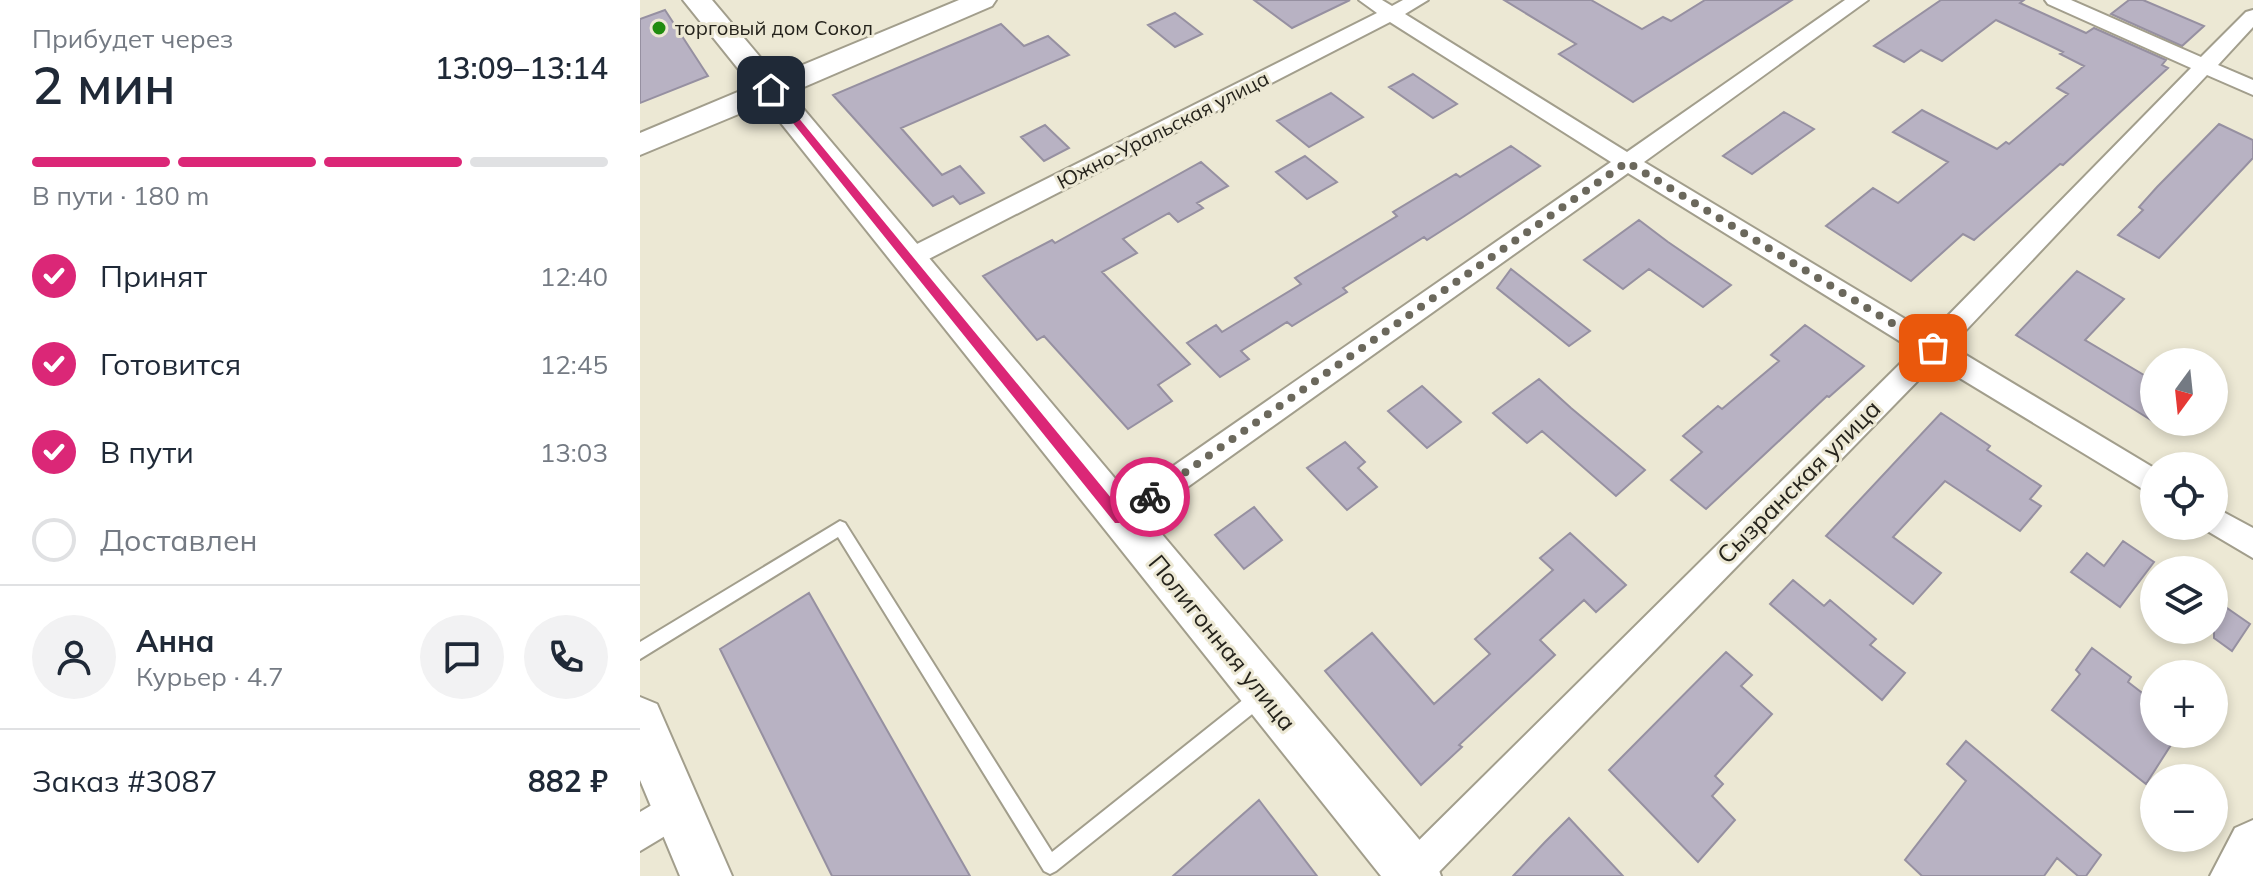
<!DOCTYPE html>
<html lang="ru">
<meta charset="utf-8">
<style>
body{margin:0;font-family:Mulish,sans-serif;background:#f2f2f3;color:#1f2937;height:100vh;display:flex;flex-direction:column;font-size:30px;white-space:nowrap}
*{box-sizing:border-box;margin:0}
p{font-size:26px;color:#747a83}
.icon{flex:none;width:44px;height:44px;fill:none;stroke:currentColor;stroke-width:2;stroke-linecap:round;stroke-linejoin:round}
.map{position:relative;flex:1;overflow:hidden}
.drawer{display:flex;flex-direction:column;background:#fff;width:640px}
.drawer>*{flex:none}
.needle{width:52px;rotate:195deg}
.fabs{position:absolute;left:1500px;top:348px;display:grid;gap:16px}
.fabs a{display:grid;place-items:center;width:88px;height:88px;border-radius:50%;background:#fff;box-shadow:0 4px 12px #0003;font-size:40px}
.pin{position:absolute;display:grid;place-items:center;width:68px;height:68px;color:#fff;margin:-34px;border-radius:16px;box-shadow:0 4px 12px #0006}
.courier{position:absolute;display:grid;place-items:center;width:80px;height:80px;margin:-40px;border:6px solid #db2777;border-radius:50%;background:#fff;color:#222;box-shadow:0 2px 10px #0007}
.headline em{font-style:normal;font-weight:600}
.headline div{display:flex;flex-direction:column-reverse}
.headline{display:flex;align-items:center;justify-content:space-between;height:136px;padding:0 32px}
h1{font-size:52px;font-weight:600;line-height:60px}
.bar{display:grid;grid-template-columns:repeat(4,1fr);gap:12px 8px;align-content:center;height:96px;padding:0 32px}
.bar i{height:10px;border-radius:6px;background:#e0e1e3}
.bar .current{background:#db2777}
.bar p{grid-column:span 4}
.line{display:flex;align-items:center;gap:20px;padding:0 32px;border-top:2px solid #e0e1e3}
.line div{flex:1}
.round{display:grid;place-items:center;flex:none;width:84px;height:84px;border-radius:42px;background:#f2f2f3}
ol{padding:0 32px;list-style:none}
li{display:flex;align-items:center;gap:24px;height:88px}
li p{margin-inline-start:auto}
li .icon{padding:8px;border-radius:50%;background:#db2777;color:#fff;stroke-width:4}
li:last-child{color:#747a83}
li i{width:44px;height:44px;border:4px solid #e0e1e3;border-radius:50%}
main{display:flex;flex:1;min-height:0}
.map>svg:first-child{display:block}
</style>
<main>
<section class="drawer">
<div class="headline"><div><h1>2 мин</h1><p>Прибудет через</p></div><em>13:09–13:14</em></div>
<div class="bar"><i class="current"></i><i class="current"></i><i class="current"></i><i></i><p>В пути · 180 m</p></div>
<ol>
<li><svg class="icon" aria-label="check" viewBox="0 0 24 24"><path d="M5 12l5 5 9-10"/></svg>Принят<p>12:40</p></li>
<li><svg class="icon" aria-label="check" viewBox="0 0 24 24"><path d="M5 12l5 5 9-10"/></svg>Готовится<p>12:45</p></li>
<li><svg class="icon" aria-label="check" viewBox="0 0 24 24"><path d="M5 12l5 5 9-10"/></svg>В пути<p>13:03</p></li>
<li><i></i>Доставлен</li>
</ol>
<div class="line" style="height:144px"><a class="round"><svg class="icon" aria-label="person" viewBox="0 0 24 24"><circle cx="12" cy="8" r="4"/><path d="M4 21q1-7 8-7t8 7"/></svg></a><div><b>Анна</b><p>Курьер · 4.7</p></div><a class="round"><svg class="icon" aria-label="chat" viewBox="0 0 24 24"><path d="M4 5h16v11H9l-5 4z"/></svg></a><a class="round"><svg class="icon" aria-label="phone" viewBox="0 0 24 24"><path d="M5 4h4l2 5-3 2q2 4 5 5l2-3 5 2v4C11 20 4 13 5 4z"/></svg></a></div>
<div class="line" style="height:104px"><div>Заказ #3087</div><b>882 ₽</b></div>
</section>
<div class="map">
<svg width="1613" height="876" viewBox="0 0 1613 876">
<rect width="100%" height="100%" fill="#ece8d4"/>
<path fill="#b8b2c3" stroke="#9690a1" stroke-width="2" d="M614,0H710L652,28Z
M864,0H951L1002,29L1023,17L1031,21L1065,0H1152L993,102L919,54L936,44Z
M1301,0H1384L1380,3L1446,33L1454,28L1526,60L1522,65L1528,68L1423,165L1420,164L1334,240L1323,234L1271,281L1186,226L1233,188L1258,203L1308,162L1253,132L1282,110L1357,149L1366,142L1369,144L1428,94L1417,88L1444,66L1420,54L1423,52L1356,20L1302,61L1281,50L1264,62L1234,46Z
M1489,0H1503L1564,26L1542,46L1471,14Z
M25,10L68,76L0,103V19Z
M535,13L562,34L535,47L508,25Z
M361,24L384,46L408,36L429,55L261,128L302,175L320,166L344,193L320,204L313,196L293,206L193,95Z
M773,74L817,104L793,118L749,87Z
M691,93L723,117L669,147L637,121Z
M1144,112L1174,129L1112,174L1083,156Z
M1579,124L1613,140V158L1519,258L1478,235L1503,210L1499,207L1517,187Z
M405,125L429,148L404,161L381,137Z
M871,146L900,166L823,217L787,240L784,237L703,288L707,292L652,326L647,322L601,351L609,359L580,377L547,343L576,325L582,332L661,284L655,278L757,216L753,212L816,174L820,177Z
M665,156L697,182L667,199L636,172Z
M561,162L588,186L557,203L563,208L538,222L529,213L483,239L497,253L462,272L550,364L518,385L532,401L488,429L404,336L397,340L343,276L412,240L415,243Z
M999,220L1028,242L1091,285L1063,307L1009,269L983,289L944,260Z
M871,269L950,331L929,346L857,288Z
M1437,271L1484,299L1445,340L1514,381V422L1376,335Z
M1165,325L1224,366L1189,397L1187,396L1066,509L1031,480L1062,452L1043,436L1078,406L1082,409L1139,361L1131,355Z
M899,379L931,408L1005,470L976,496L902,431L887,443L853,413Z
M782,386L821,422L787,448L748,411Z
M1301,413L1350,446L1347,450L1401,486L1390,499L1401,506L1380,531L1305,481L1253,537L1301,573L1273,604L1186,536Z
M705,442L725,462L718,468L737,487L707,510L667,468Z
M614,507L642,540L604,569L575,535Z
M930,533L986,585L956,612L944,600L900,640L915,655L819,745L822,747L781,785L685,671L732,633L794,704L850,654L835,639L913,570L900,558Z
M1483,541L1514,562L1480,607L1431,572L1447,553L1464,566Z
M1153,580L1184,606L1190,600L1236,639L1230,645L1265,673L1242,700L1130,604Z
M169,593L330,876H192L80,649Z
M1574,599L1610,624L1592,651L1574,638Z
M1452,648L1491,677L1488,682L1514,702V734H1538L1506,784L1412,710L1440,674L1436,670Z
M1086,652L1112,675L1101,686L1132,714L1075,776L1083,784L1072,796L1095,820L1058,862L969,770Z
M1326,741L1461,855L1446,876H1438L1417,858L1404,876H1282L1265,860L1326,781L1307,764Z
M619,800L677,876H533Z
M929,818L983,876H873L905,842Z"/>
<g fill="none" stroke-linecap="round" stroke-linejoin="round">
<g stroke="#a29e8c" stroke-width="4">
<path id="lane" d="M200,521L205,523L412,852L614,691L620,689L626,691L628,697L626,703L416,871L410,874L404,871L198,537L0,659V642Z"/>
</g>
<g stroke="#a29e8c" stroke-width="4">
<path id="street" d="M719,0H742L752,6L763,0H788L765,14L987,152L1205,0H1228L1004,162L1290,334L1551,68L1408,4L1405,0H1431L1561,57L1606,12L1613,10V27L1578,65L1613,80V95L1567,75L1311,346L1514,468V496L1295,363L795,876H751L756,863L1274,350L988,173L490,528L480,532L470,528L465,519L470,510L971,162L750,22L277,265L268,268L259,265L256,259L259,253L737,13Z
M1574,507L1613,528V558L1564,529L1562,526H1574Z
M37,790L50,795L55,808L50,821L0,851V812Z"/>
</g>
<g stroke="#a29e8c" stroke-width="4">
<path id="secondary" d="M43,0H72L136,76L319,0H356L352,6L150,93L794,857L801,876H741L125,103L0,155V133L112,86Z
M0,697L17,704L92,876H40L0,780Z
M1613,820V876H1570L1595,828Z"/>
</g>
<use href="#lane" fill="#fff" fill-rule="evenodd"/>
<use href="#street" fill="#fff" fill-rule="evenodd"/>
<use href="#secondary" fill="#fff" fill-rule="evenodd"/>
</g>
<path fill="#db2777" d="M128,88H134L481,510L510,491L517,497L515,501L484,523H475L128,92Z"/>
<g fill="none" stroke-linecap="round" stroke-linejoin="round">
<path stroke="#6b685c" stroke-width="8" stroke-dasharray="0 14.4" d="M510,497L987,162L1293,348"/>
</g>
<circle fill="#208c0e" stroke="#ece8d4" stroke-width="3" cx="19" cy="28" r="8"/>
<g text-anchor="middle" stroke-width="6" stroke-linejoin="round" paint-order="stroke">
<g font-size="20" fill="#25231c" stroke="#ece8d4" text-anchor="start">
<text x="35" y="35">торговый дом Сокол</text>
</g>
<g font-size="20" fill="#25231c" stroke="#ece8d4">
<text transform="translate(523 130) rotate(-27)" y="7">Южно-Уральская улица</text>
</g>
<g font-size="24" fill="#25231c" stroke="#ece8d4">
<text transform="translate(1159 482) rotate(-45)" y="8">Сызранская улица</text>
<text transform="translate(582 643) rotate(51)" y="8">Полигонная улица</text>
</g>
</g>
</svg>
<div class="fabs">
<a><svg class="needle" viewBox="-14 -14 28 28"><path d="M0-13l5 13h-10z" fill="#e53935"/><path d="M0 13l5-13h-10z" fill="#747a83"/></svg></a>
<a><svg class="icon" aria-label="locate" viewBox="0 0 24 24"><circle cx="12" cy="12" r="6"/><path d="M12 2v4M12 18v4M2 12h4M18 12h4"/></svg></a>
<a><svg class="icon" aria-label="layers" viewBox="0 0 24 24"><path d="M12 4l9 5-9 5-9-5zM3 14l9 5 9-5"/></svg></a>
<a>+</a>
<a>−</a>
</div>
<div class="pin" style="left:1293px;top:348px;background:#ea580c"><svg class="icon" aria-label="bag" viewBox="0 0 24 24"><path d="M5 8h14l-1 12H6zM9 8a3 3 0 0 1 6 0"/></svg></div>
<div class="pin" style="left:131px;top:90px;background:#1f2937"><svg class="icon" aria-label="home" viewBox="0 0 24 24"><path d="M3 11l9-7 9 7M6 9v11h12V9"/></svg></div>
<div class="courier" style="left:510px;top:497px"><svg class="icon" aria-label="bike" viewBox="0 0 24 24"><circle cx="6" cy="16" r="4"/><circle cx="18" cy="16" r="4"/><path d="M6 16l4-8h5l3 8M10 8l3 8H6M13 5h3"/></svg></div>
</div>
</main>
